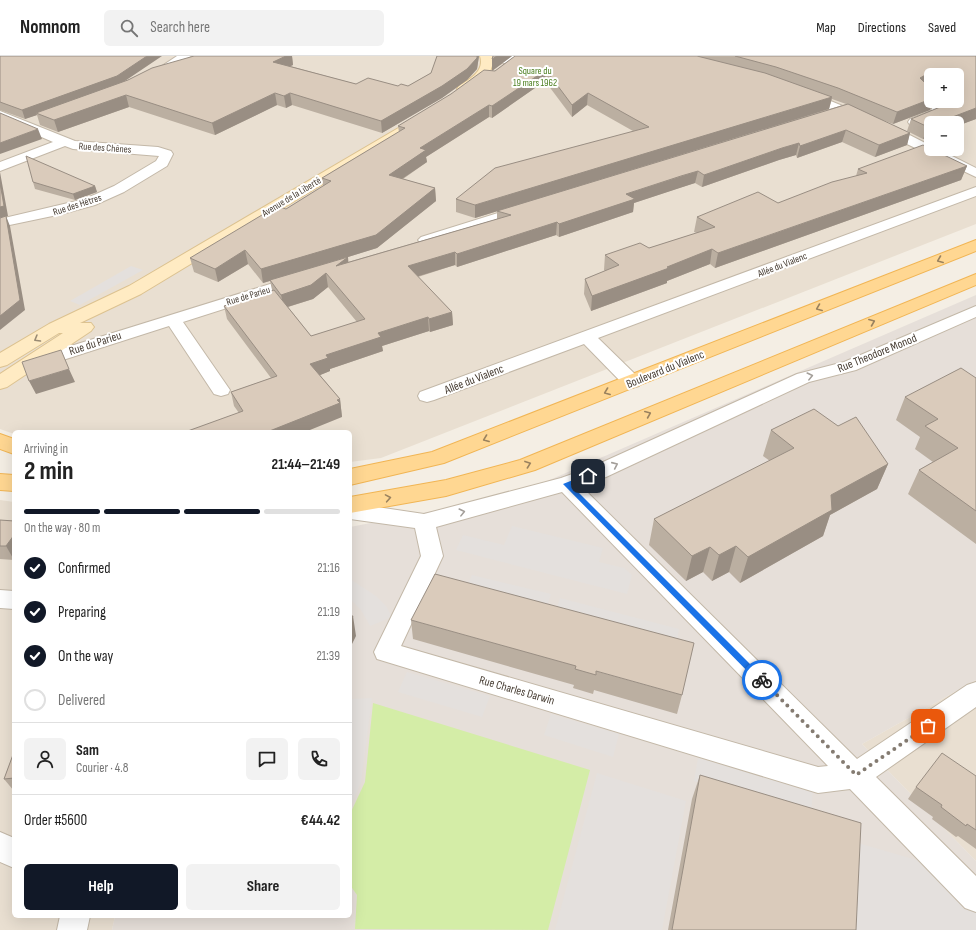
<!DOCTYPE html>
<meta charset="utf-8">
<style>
body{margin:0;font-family:"Sofia Sans Condensed",sans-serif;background:#f2f2f2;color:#222;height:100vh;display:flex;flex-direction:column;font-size:15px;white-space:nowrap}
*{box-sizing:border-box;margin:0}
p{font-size:13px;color:#767676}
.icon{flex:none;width:22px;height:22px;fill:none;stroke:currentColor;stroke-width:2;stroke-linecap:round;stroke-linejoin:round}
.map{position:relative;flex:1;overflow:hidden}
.side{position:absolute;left:12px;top:374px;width:340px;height:488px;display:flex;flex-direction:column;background:#fff;border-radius:6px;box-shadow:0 4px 16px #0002}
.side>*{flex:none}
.controls{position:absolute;left:924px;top:12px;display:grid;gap:8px}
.controls a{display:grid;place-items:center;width:40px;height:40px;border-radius:6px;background:#fff;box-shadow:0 4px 16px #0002;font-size:20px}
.pin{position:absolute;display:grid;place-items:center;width:34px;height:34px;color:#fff;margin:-17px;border-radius:8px;box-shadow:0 2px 6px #0006}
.courier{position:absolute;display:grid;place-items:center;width:40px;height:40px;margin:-20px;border:3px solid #1a73e8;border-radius:50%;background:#fff;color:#222;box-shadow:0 1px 5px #0007}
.overview em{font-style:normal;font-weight:700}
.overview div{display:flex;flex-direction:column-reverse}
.overview{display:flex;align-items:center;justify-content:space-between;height:68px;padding:0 12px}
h1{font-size:26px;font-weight:700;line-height:30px}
.bar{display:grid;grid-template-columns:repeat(4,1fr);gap:6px 4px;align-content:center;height:48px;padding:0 12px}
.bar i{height:5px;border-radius:3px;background:#e0e0e0}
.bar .selected{background:#111827}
.bar p{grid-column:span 4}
.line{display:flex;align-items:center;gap:10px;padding:0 12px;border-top:1px solid #e0e0e0}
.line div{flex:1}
.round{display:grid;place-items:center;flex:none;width:42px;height:42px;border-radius:6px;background:#f2f2f2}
ol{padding:0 12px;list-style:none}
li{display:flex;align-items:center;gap:12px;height:44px}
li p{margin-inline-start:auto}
li .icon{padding:4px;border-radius:50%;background:#111827;color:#fff;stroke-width:4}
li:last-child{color:#767676}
li i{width:22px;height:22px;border:2px solid #e0e0e0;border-radius:50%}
.action{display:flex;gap:8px;margin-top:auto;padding:8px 12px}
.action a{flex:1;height:46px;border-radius:6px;background:#111827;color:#fff;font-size:16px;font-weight:700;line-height:46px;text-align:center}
.action a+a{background:#f2f2f2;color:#222}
header{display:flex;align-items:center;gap:24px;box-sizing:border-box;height:56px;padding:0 20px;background:#fff;border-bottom:1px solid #e0e0e0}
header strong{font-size:19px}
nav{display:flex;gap:22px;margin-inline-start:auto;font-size:14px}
.search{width:280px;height:36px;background:#f2f2f2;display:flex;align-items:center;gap:10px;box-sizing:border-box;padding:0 14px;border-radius:6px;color:#767676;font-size:15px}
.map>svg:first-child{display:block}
</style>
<header>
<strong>Nomnom</strong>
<div class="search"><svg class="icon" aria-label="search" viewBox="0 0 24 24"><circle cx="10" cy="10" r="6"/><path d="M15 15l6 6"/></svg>Search here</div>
<nav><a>Map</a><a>Directions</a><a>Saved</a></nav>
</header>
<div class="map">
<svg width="976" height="874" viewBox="0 0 976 874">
<rect width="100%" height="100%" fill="#f4eee4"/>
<path fill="#e9dfd1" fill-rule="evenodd" d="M0,0H976V168L381,402L350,406V376H14V378L0,373ZM931,19H957V45H931ZM931,67H957V93H931Z
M0,444L14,446V860H115L112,874H0Z
M976,624V805L862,688Z"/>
<path fill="#e6dfd9" d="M976,239V624L862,688L976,805V874H112L115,860H350V471L515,439Z"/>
<path fill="#d4eda7" d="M373,647L590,714L548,874L355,873L357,839L350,829V758L365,726Z"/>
<path fill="#e4e0dd" d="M131,210L143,214L80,249L70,245Z
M512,470L603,492L599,506L624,512L632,519L627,538L456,494L463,479L504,489Z
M472,519L551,538L545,556L464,536Z
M350,523L376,540L386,550L392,561L370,570L361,554L350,543Z
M560,542L679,573L676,590L555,558Z
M407,616L490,640L482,661L398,636Z
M372,642L361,726L350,752V643Z
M551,658L619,678L613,701L544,679Z
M698,702L813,734L811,758L694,725Z
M597,717L686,745L662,874H555Z
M851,785L927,807L976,856V874H847Z"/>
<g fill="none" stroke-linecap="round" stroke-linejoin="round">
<g stroke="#c3b8a8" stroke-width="2">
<path id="street" d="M177,0H191L158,22H150L148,20L150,18Z
M503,0H529L527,2C517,5 489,12 482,4L488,1Z
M804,34L896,72L931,90V93H938L976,112V121L886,78L800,41L798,38Z
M932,45L946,46L940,60L918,69H910L908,66L910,63L931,55L934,47Z
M0,55L75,85L158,91L171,95L173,98L167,110L124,136L95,149L62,158L0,171V163L85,143L114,130L156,105L159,100L73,93L65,90L0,115V106L53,86L0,63Z
M976,131V140L598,282L639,322L641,326L639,330L632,332L625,330L584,288L434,344L427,346L420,344L418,340L420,336Z
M524,149L529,150L531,153L529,156L431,187H421L418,184L421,181Z
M299,219L305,221L307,224L305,227L183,266L230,334L228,338L221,340L214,338L169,270L41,311L35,312L29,311L26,307L29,303Z
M976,250V261L856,314L809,326L606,421L581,430L857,703L967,629L976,626V651L876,721L976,820V856L965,852L850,733L818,737L377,603L374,596L421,500L415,472L350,463V447L424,458L561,422L592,411L797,318L844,306ZM562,436L828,710L818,711L401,590L443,500L436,471Z
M0,534L14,535V553L0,552Z
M0,776L14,782V812L0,806Z
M60,860H90L87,874H57Z"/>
</g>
<g stroke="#dcc290" stroke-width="2">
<path id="secondary" d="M480,0H492C497,15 475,40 459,36L457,33L459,30C470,23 485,15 480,0Z
M412,64L417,65L419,68L417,71L141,238L80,267H91L94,271L91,275L7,331L0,333V318L63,277H59L7,309L0,311V297L49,268L129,230Z"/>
</g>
<g stroke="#f1b554" stroke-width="2">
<path id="primary" d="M976,184V195L444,407L350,429V413L432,396Z
M976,218V229L535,414L446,440L350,457V441L446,424L520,404Z
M0,378L14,383V398L0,393Z
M0,418L14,419V435L0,434Z"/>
</g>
<use href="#street" fill="#fff" fill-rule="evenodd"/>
<use href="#secondary" fill="#ffebc3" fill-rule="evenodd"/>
<use href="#primary" fill="#ffd792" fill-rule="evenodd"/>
</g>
<path fill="#bbafa1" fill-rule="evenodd" d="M0,0L125,25L194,0H292L293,9L290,10L356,28L398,30H408L431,17L437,0H479L477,13L467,24L442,42L382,77L292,49L286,52L277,49L215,79L129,51L58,76L40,69L37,59L25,63L0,54Z
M493,0H512L492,15H495L515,0H976V63L957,70V67H931V80L923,83L907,75L911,63L945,49L957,19H931V45H933L930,54L893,68L877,62L910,77L907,89L875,101L842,86L797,102L796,99L779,104L702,131L695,127L679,132L634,147L633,156L559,181L556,179L457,211L455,209L418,221L452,256L453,269L430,276L429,275L382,290L383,295L330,313V315L320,319L340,343L342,361L239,357L234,350L231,336L271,322L227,263L224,250L272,234L270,225L263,227L248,208L218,226L194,216L190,202L286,153L323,130L322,122L399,76L398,70L492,15V3ZM545,25L572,61L587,49L633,75L456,143V156L475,162L829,53L832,43L846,48L497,155V163L348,206V201L377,192L436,145L435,132L403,123L427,106L426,101L489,61L492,62ZM328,231L357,266L311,280L288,251L313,243Z
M967,110L961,124L715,212L710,208L667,225V227L591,255L584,238L585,223L605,215L604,214L605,199L649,192L697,177L694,176L697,161L778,147L856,120L858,113Z
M33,126L95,130L97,136L75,144L35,133Z
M976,322V488L908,438L919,414L933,406L915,393L920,381L896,364L905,341Z
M771,374L888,408L877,433L830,459L823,480L740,527L729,516L712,525L703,516L686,525L649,489L654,463L770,405L763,400Z
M0,464L14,465V504L0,503Z
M411,564L682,639L677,658L594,634L593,638L573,632L574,629L413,583Z
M14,696V735L4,723Z
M700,719L856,874H668L692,743Z
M976,720V793L958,780L956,781L932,763L933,761L908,743L916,731Z"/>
<path fill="#998e83" d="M147,0H162L119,29L36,57L37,59L25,63L22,54Z
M286,0H292L293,9L275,17L273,6Z
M477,0H479L477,13L467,24L442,42L382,77L381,65Z
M497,0H512L492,15V3Z
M546,14L545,25L492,62V50Z
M929,17L925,29L920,22Z
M275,37L277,49L215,79L212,67Z
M290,37L292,49L286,52L284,40Z
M588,37L587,49L572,61V49Z
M126,39L129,51L58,76L54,64Z
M832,41L829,53L475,162V149Z
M931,43V45H933L930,54L893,68L897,56Z
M489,49V61L426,101L427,106L390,131L389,119L420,92Z
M976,52V63L957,70V67H937Z
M931,69V80L923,83L928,71Z
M38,73L42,83L0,98V87Z
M846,74L842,86L797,102L800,90Z
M910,77L907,89L875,101L879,89Z
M799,87L796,99L779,104L702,131L704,119L782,92Z
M967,110L961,124L715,212L718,197Z
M698,115L695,127L634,147L633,156L559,181V168L626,138Z
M0,116L8,160L0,162Z
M95,130L97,136L75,144L73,138Z
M435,132L436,145L377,192L348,201L349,214L336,210L347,201L263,227L261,213Z
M6,160L10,170L25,254L0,274V260Z
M557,166L556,179L457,211V198Z
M712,193L710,208L667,225V227L591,255L592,240Z
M245,194L248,208L218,226L215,213Z
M455,196V209L409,223L408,210Z
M326,217L328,231L313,243L284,252L281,239Z
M452,256L453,269L430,276L429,263Z
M428,261L429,275L382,290L383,295L330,313V315L313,322L310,308L326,299L378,277Z
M69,313L75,326L36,338L29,325Z
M340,343L342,361L305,376H267Z
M888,408L877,433L830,459L823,480L740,527L748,501L831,439Z
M14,479V504L6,490Z
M736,490L729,516L712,525L719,499Z
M710,491L703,516L686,525L692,500Z
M353,560L356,580L350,592V565Z"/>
<path fill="#dacbbb" stroke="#998e83" d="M0,0H147L117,20L22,54L0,46Z
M194,0H286L273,6L356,28L368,22L398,30L401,28L408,30L431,17L437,0H477V2L467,13L442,30L381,65L290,37L284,40L275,37L212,67L126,39L54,64L36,57L128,24L152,12Z
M493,0H497L492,3Z
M515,0H697L765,17L832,41L475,149L456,143L495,112L649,71L588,37L572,49L546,14L492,50L489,49L420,92L426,94L389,119L435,132L376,179L261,213L245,194L215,213L190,202L277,150L286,153L331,125L322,122L405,72L398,70L451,38L484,14L495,15Z
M735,0H976V52L937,67H931V69L928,71L911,63L945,49L946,45H957V19H931L929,17L920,22L931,33V43L897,56L838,32L776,11Z
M848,48L910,77L879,89L846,74L800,90L799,87L782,92L704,119L698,115L681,120L626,138L635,143L559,168L557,166L457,198L455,196L408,210L452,256L429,263L428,261L378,277L381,281L326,299L328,302L310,308L340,343L337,344L340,347L267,376H185L243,355L231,336L277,320L224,250L274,234L311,280L365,263L326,217L311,229L281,239L270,224L348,201L336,210L511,159L497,155Z
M0,57L38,73L0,87Z
M923,89L967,110L718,197L712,193L667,211L669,212L592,240L585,223L619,209L605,199L640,187L649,192L715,171L697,161L758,136L778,147L832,126L867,117L858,113Z
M26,100L95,130L73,138L33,126Z
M0,127L4,150L0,151Z
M6,160L20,244L0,260V162Z
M61,294L69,313L29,325L22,306Z
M961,312L976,322V455L919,414L958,392L925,370L938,363L905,341Z
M814,353L838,370L856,361L888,408L831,439L832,454L748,501L736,490L719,499L710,491L692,500L654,463L794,392L771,374Z
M0,464L14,465V479L6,490H0Z
M435,518L694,587L682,639L596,615V619L575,613L576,610L411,564Z
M350,560H353L350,565Z
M14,696V722L4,723Z
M942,697L976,720V774L967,768L966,770L941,751L942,749L916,731Z
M700,719L861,767L856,874H672Z"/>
<defs><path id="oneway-chevron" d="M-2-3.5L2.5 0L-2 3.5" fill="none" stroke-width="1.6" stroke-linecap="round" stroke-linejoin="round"/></defs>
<g stroke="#9a825e">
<use href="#oneway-chevron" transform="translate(940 204) rotate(158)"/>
<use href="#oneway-chevron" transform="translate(819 252) rotate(158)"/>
<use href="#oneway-chevron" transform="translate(872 266) rotate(-22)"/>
<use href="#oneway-chevron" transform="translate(607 336) rotate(159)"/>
<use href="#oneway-chevron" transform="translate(648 358) rotate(-23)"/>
<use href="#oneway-chevron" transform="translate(486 383) rotate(159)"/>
<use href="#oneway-chevron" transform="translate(528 408) rotate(-20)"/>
<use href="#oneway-chevron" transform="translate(388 442) rotate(-10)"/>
</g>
<use stroke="#9a8b74" href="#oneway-chevron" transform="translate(37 283) rotate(150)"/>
<g stroke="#a39e99">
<use href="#oneway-chevron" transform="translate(810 320) rotate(-14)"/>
<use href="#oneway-chevron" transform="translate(615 409) rotate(-24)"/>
<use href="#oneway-chevron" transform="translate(462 456) rotate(-14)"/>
</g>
<path fill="#1a73e8" d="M588,418L591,419V422L571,429L764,622V627H759L563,428Z"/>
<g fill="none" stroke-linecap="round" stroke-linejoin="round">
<path stroke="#847b71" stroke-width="4" stroke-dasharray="0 7.2" d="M762,624L856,719L928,670"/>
</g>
<g text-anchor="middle" stroke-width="4" stroke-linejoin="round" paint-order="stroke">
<g font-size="10" fill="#4c7f20" stroke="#fff">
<text x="535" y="18">Square du<tspan x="535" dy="12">19 mars 1962</tspan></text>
</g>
<g font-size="10" fill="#473d33" stroke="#fff">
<text transform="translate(105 91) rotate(4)" y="4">Rue des Chênes</text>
<text transform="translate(291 140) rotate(-31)" y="4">Avenue de la Liberté</text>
<text transform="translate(77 148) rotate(-18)" y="4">Rue des Hêtres</text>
<text transform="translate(782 208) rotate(-21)" y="4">Allée du Vialenc</text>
<text transform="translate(248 239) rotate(-17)" y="4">Rue de Parieu</text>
</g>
<g font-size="12" fill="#473d33" stroke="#fff">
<text transform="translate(95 287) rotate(-18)" y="4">Rue du Parieu</text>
<text transform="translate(877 297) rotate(-22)" y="4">Rue Theodore Monod</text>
<text transform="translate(665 313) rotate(-22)" y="4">Boulevard du Vialenc</text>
<text transform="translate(474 323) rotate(-21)" y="4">Allée du Vialenc</text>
<text transform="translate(517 634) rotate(16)" y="4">Rue Charles Darwin</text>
</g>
</g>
</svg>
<div class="controls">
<a>+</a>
<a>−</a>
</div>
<div class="pin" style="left:928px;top:670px;background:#ea580c"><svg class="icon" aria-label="bag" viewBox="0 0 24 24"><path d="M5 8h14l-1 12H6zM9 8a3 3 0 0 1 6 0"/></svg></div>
<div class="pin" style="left:588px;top:420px;background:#1f2937"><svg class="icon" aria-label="home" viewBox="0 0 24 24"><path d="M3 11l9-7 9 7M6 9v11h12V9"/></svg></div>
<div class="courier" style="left:762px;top:624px"><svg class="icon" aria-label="bike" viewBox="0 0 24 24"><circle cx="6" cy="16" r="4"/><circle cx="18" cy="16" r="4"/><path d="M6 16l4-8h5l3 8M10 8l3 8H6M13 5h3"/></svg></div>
<section class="side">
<div class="overview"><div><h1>2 min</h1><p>Arriving in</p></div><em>21:44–21:49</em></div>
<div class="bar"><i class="selected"></i><i class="selected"></i><i class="selected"></i><i></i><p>On the way · 80 m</p></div>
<ol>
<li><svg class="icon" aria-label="check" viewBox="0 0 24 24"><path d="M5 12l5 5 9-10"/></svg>Confirmed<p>21:16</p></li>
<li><svg class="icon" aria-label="check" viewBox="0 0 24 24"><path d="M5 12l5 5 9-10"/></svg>Preparing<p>21:19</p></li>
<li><svg class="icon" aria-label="check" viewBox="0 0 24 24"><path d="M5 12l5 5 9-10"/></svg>On the way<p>21:39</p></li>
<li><i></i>Delivered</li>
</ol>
<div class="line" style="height:72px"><a class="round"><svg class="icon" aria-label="person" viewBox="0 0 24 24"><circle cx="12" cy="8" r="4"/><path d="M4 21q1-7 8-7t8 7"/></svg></a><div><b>Sam</b><p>Courier · 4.8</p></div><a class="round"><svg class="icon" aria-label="chat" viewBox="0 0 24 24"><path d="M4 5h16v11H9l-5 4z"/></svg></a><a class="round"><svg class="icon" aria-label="phone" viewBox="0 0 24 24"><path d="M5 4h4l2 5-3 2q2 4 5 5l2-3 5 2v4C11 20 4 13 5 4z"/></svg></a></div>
<div class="line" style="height:52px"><div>Order #5600</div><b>€44.42</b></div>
<div class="action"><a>Help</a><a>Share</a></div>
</section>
</div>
